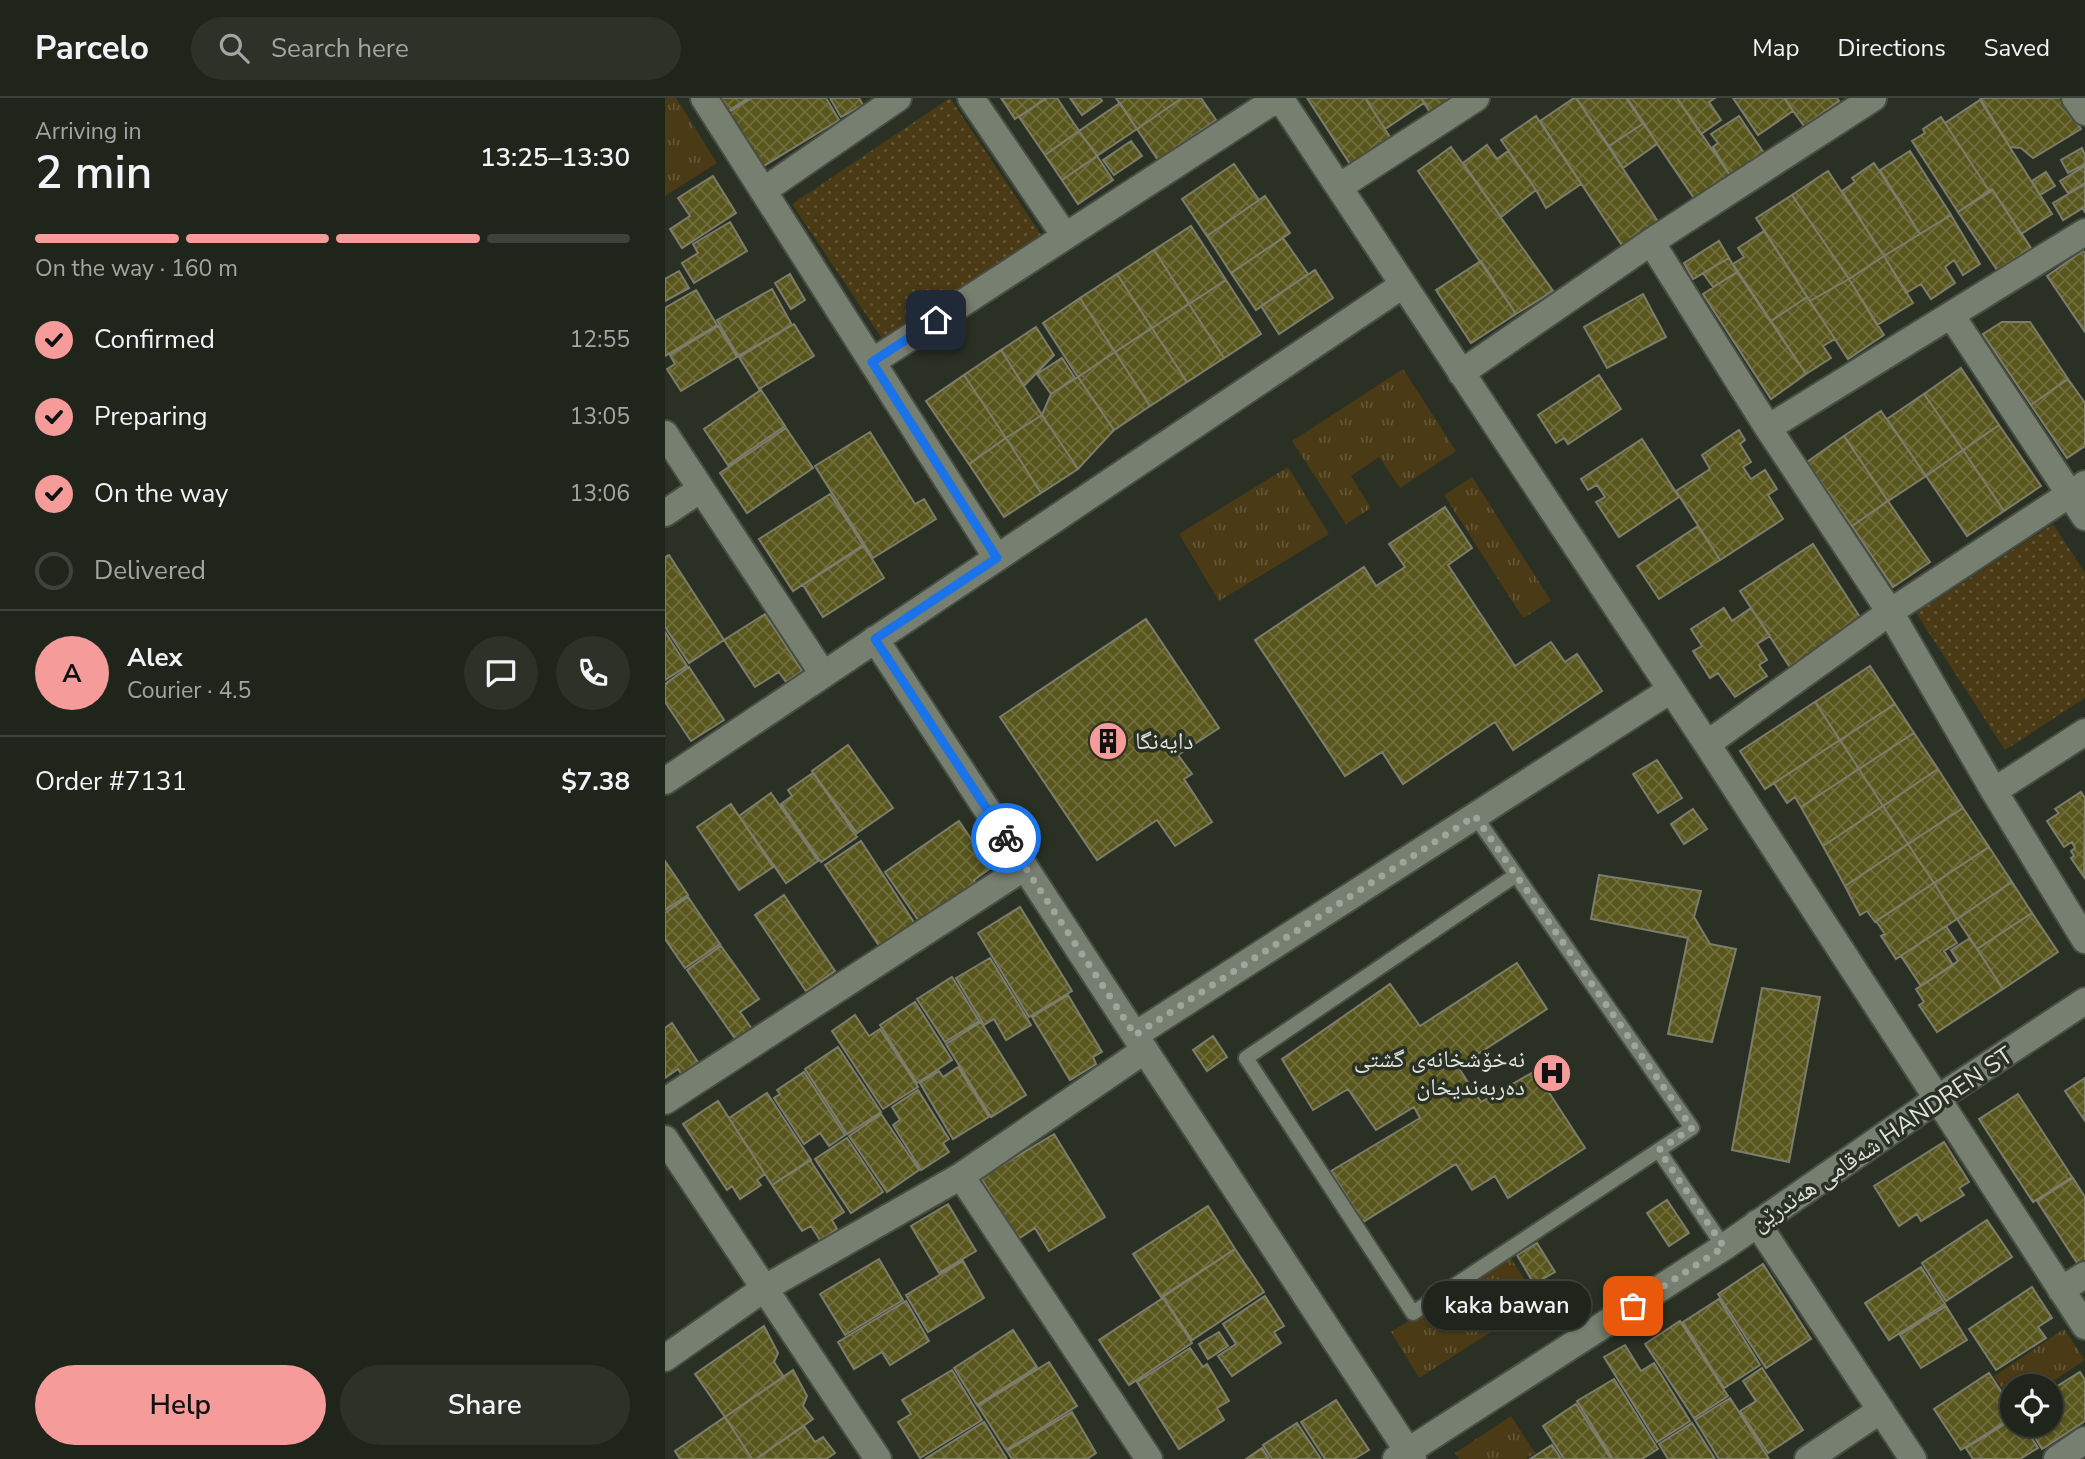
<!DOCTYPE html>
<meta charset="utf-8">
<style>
body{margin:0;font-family:"Nunito Sans","Noto Naskh Arabic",sans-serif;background:#2d3128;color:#f1f3f6;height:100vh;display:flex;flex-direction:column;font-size:26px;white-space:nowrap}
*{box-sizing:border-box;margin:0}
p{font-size:23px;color:#a2a5a3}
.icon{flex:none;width:38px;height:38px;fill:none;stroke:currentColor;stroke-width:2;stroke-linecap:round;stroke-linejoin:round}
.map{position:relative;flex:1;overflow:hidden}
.drawer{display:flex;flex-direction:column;background:#20251b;width:665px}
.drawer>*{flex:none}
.fabs{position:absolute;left:1335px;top:1276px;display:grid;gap:14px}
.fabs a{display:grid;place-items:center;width:63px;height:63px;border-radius:50%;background:#20251b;box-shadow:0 2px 5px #0004,0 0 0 2px #3d423a;font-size:35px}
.pin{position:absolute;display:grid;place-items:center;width:60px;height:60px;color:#fff;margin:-30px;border-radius:14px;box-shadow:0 4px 10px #0006}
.courier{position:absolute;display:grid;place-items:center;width:70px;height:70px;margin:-35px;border:5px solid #1a73e8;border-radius:50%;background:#fff;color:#222;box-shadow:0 2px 9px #0007}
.bubble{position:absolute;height:49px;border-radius:24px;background:#20251b;box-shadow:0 2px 5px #0004,0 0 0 2px #3d423a;font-size:23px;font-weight:600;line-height:49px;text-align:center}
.head em{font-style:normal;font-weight:600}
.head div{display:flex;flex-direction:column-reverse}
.head{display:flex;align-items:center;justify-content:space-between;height:119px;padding:0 35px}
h1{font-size:46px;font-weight:600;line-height:52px}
.bar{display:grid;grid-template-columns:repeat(4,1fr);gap:10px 7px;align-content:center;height:84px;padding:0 35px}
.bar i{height:9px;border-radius:5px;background:#3d423a}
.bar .active{background:#f59b99}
.bar p{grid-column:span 4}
.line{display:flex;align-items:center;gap:18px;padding:0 35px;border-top:2px solid #3d423a}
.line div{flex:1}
.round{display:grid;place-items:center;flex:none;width:74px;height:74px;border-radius:37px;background:#2d3128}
ol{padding:0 35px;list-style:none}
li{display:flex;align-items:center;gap:21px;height:77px}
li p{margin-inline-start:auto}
li .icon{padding:7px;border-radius:50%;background:#f59b99;color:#111;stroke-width:4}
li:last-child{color:#a2a5a3}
li i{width:38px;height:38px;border:4px solid #3d423a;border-radius:50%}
.primary-button{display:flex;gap:14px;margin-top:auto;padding:14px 35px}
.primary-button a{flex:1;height:80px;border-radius:42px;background:#f59b99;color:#111;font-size:28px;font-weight:600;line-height:80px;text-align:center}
.primary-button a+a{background:#2d3128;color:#f1f3f6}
header{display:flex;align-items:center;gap:42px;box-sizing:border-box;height:98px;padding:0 35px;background:#20251b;border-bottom:2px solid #3d423a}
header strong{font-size:33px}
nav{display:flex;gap:38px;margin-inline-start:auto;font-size:24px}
.search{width:490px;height:63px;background:#2d3128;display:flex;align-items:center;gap:18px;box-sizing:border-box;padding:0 24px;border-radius:38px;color:#a2a5a3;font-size:26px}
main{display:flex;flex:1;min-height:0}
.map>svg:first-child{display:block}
</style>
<header>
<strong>Parcelo</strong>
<div class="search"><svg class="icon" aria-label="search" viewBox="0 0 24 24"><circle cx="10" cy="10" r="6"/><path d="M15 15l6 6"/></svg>Search here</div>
<nav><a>Map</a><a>Directions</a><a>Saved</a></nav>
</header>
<main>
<section class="drawer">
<div class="head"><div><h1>2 min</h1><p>Arriving in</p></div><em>13:25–13:30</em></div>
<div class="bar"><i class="active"></i><i class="active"></i><i class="active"></i><i></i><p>On the way · 160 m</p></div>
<ol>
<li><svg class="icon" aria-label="check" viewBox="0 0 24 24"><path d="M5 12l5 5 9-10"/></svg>Confirmed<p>12:55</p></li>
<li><svg class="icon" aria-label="check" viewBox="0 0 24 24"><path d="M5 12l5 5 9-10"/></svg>Preparing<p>13:05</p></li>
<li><svg class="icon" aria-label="check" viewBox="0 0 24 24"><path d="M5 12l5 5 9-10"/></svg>On the way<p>13:06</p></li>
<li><i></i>Delivered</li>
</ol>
<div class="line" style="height:126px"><b class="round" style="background:#f59b99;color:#111">A</b><div><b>Alex</b><p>Courier · 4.5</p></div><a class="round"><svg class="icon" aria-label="chat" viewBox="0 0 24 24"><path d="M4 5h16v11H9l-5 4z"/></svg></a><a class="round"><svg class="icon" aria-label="phone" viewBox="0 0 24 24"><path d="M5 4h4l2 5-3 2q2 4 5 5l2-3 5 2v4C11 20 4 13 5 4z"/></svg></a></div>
<div class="line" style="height:91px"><div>Order #7131</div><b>$7.38</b></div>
<div class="primary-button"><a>Help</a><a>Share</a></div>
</section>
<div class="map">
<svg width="1420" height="1361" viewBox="0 0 1420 1361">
<defs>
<pattern id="grass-tufts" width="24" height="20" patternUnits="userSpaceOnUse" patternTransform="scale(1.75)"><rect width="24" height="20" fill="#4a3a16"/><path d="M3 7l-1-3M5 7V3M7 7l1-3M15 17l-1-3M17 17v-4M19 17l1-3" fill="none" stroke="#645637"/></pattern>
<pattern id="park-dots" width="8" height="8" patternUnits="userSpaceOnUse" patternTransform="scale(1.75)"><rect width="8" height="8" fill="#4a3a16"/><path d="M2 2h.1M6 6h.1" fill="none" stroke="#645637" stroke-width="1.8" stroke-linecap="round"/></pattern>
<pattern id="building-cross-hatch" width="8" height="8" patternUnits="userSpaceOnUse" patternTransform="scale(1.75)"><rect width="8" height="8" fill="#58561d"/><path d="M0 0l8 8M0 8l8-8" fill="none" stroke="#706e3d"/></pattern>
</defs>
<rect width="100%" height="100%" fill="#2a3124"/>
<path fill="url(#grass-tufts)" d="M0,0H11L52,65L0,98Z
M738,271L791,353L735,390L714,359L686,378L706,410L681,426L627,343Z
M623,369L664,436L554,503L514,436Z
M807,379L886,503L858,520L779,397Z
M845,1159L867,1193L886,1182L892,1192L754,1280L726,1234Z
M1399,1231L1420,1262L1381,1288H1348L1347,1305L1329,1278Z
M846,1318L870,1355L861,1361H794L790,1355Z"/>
<path fill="url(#park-dots)" d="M285,0L380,143L222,248L127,106Z
M1388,426L1420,475V600L1340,652L1251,515Z"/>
<path fill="url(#building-cross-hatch)" stroke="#7d7d6c" stroke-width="2" d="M54,0H83L63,13Z
M87,0H161L174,22L97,69L64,14Z
M165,0H194L198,7L176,19Z
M336,0H382L350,21Z
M382,0H392L414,33L380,57L354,19Z
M405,0H435L437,3L417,17Z
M451,0H517L472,31Z
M517,0H536L551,22L493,62L472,31Z
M642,0H700L725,39L685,66Z
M700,0H756L759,5L720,31Z
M756,0H790L766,16Z
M909,0H911L996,128L960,152L875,23Z
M911,0H962L979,25L944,48Z
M961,0H1012L1066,79L1031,103Z
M1012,0H1050L1044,4L1056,22L1036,36Z
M1068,0H1119L1128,13L1093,37Z
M1119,0H1172L1174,3L1139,28Z
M1315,0H1397L1416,31L1368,60L1356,50L1345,49Z
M1315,2L1387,116L1356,136L1327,91L1325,94L1280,25Z
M455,5L472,31L432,58L414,33Z
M871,18L916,86L881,110L871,92L836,42Z
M1074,18L1101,58L1066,79L1048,49L1053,45L1046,36Z
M1276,19L1325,94L1293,114L1247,43L1260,35L1258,31Z
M979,25L992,46L958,70L944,48Z
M414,33L432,58L397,82L380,57Z
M466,43L477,58L449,77L438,62Z
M822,47L832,61L843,53L871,92L836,119L798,65Z
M786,49L888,193L851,216L753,73Z
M1417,50L1420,57V66L1403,75L1396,62Z
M1245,53L1286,117L1255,136L1215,72Z
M432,58L448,82L413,106L397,82Z
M1209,65L1255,136L1219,158L1177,93L1190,84L1187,80Z
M569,66L594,102L542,138L517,101Z
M1420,68V85L1403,95L1395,83Z
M1163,73L1219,158L1184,181L1127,97Z
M1381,74L1390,88L1375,97L1367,83Z
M48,78L71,115L17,150L5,131L25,118L13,100Z
M1420,86V115L1418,110L1398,122L1388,105Z
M1327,91L1366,150L1332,172L1293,114Z
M1127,97L1184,181L1145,203L1091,120Z
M600,98L625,135L566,175L542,138Z
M1286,117L1315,166L1298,177L1289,162L1280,169L1290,185L1266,201L1256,186L1241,195L1219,158Z
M65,124L82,153L29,185L17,165L33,155L28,146Z
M526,128L561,182L524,206L489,152Z
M1099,133L1142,199L1106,223L1068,166L1079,159L1073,150Z
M618,140L643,176L591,212L566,175Z
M1054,143L1064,160L1028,181L1019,165Z
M489,152L524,206L487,230L452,176Z
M1418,153L1420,155V234L1382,178Z
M1219,158L1248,205L1212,227L1184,181Z
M1064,160L1072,174L1048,189L1038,175Z
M816,163L851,216L806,245L771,192Z
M650,172L668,200L614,236L596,208Z
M14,173L24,190L0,203V181Z
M1072,174L1141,276L1106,301L1038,196Z
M125,176L140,202L126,211L110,185Z
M452,176L487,230L450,254L415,200Z
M1184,181L1219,237L1183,261L1145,203Z
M561,182L596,236L559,260L524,206Z
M107,191L127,227L73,258L52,222Z
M31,192L52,227L0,258V210Z
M978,196L1001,239L942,270L919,229Z
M1142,199L1170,241L1158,248L1166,260L1141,276L1106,223Z
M415,200L450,254L413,279L378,225Z
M524,206L559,260L522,284L487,230Z
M1337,224H1365L1403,281L1366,307L1318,236Z
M129,226L149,258L94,291L74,259Z
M53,228L72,259L16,293L2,271L10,266L5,257Z
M371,229L389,257L359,288L336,252Z
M487,230L522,284L485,308L450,254Z
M336,252L377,317L341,340L299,277Z
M450,254L485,308L449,332L413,279Z
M397,260L410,280L386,296L372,276Z
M1296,270L1334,327L1298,352L1259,296Z
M299,277L341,340L304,366L261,303Z
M934,277L956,311L903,346L899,340L891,345L873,317Z
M413,279L449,332L413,371L377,317L386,296Z
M1403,281L1420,305V348L1402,360L1366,307Z
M96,292L120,328L63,367L39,331Z
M1259,296L1298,352L1261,378L1222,321Z
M1216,313L1261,378L1223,403L1179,338Z
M377,317L413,371L376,395L341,340Z
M1334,327L1376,388L1339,413L1298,352Z
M121,330L148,370L82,415L55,375Z
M1074,332L1080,342L1075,346L1086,364L1078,369L1086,381L1100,372L1112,391L1103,397L1118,421L1055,462L1011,393L1045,371L1037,357Z
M205,334L250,406L259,401L271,421L208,460L150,368Z
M1179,338L1223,403L1187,428L1142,364Z
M341,340L376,395L339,419L304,366Z
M977,341L1014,399L954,439L931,404L940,399L932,387L923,392L916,381Z
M1298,352L1339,413L1302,438L1261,378Z
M165,396L198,447L128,493L94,441Z
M1223,403L1265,464L1228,489L1187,428Z
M780,409L807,450L783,467L850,568L886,544L900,564L912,556L937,593L848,652L830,624L738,686L717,654L680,678L590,542L699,469L711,488L740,469L724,446Z
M1033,428L1055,462L994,501L972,468Z
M1148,446L1200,527L1128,574L1075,493Z
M199,448L219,480L158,519L138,487Z
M4,457L59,542L24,565L0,529V459Z
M1059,510L1067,523L1086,510L1105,538L1092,546L1102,562L1094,567L1102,578L1070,599L1053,575L1045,580L1028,553L1037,548L1026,531Z
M100,516L137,573L121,584L114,574L90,589L59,542Z
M481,521L554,630L513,657L527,676L519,681L547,724L510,748L492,722L432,762L335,619Z
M0,534L22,568L0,582Z
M1205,568L1230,606L1175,642L1150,604Z
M24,569L59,622L26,643L0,604V586Z
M1150,604L1175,642L1100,691L1075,653Z
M1230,606L1249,635L1194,671L1175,642Z
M1249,635L1273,671L1218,708L1194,671Z
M1175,642L1194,671L1136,709L1130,699L1122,705L1109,685Z
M183,647L228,710L192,735L147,673Z
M992,662L1017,700L993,715L968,676Z
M1194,671L1218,708L1158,748L1136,709Z
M1273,671L1298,710L1243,746L1218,708Z
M148,675L192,739L156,764L116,706L127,698L123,692Z
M1416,694L1420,700L1419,779L1406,760L1409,758L1406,753L1410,750L1407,744L1399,749L1382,723L1394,715L1390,711Z
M106,695L153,763L121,785L74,718Z
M66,706L108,769L74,792L32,729Z
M1218,708L1243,746L1180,788L1158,748Z
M1298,710L1324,749L1269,785L1243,746Z
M1028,711L1042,731L1019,746L1006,726Z
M294,723L326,770L309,782L314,791L258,829L220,774Z
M196,743L252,829L217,852L160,767Z
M1243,746L1269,785L1210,824L1202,813L1195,817L1180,788Z
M1324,749L1347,784L1292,821L1269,785Z
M0,763L23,797L0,812Z
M934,777L1036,793L1029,819L1045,846L1071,851L1047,944L1003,936L1023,840L926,821Z
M1347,784L1367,815L1312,851L1292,821Z
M1269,785L1292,821L1231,861L1216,838L1220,836L1211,823Z
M119,797L170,873L141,893L90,817Z
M23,799L55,846L20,870L0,841V815Z
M355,809L407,893L364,919L313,835Z
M1367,815L1393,854L1338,891L1312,851Z
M1281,828L1292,845L1279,853L1288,867L1256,888L1236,858Z
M1305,840L1338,891L1272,934L1254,907L1259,904L1251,891L1293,863L1286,852Z
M56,848L94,901L75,914L87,931L71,942L22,872Z
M325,860L366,927L341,942L329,921L319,927L291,880Z
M852,865L882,911L793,969L816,1004L870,973L920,1050L843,1100L830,1078L807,1092L791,1066L698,1124L666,1073L755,1020L749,1009L711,1032L683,991L648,1012L617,961L725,886L755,928Z
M287,879L314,923L280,944L252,901Z
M1097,890L1155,899L1124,1064L1067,1052Z
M403,897L437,954L428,959L431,966L405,982L367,919Z
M250,904L287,962L252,985L215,927Z
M190,917L204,938L215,931L253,989L218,1011L167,933Z
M316,924L361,997L326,1019L281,946Z
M7,925L38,972L21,983L13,971L0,980V930Z
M548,938L562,959L542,973L528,952Z
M173,949L216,1014L182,1036L140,971Z
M293,969L324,1019L288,1041L255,985L274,973L278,979Z
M139,974L180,1037L164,1048L155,1035L139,1046L109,1000L115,996L112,992Z
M1420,980V1023L1400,993Z
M253,992L284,1041L278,1045L284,1054L256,1072L228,1027L235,1022L227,1009Z
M102,995L146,1062L107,1087L64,1020Z
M1353,996L1407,1079L1368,1104L1314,1021Z
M53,1003L100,1076L92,1082L96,1087L75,1101L67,1088L62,1092L18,1026Z
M216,1016L254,1072L222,1094L184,1038Z
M389,1036L440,1119L384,1153L370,1130L353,1141L316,1080Z
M182,1040L218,1094L186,1115L150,1061Z
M1279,1044L1304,1084L1294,1090L1299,1097L1256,1123L1252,1116L1234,1128L1209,1088Z
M145,1062L179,1114L167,1122L172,1131L155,1142L146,1128L137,1133L107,1087Z
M1408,1080L1420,1099V1169L1416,1171L1372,1103Z
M1002,1102L1024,1135L1004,1148L982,1115Z
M283,1106L311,1153L274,1175L246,1128Z
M543,1108L570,1151L496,1199L468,1156Z
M1322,1122L1347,1159L1281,1203L1257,1165Z
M872,1145L890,1174L869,1186L852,1157Z
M570,1151L599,1194L527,1242L498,1199Z
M214,1161L238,1202L180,1237L155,1196Z
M298,1163L319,1200L263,1234L241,1197Z
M1098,1166L1146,1241L1101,1270L1053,1196Z
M1256,1169L1280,1206L1224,1242L1200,1205Z
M1367,1189L1387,1220L1373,1229L1381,1240L1331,1272L1304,1231Z
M600,1198L619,1228L609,1234L616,1245L567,1278L553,1258L571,1246L558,1226Z
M498,1200L527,1245L464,1287L434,1242Z
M1054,1201L1095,1267L1059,1290L1018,1224Z
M241,1203L264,1243L225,1267L217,1254L189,1271L173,1244Z
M1281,1208L1302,1242L1256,1270L1235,1237Z
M1015,1223L1063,1298L1029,1320L980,1246Z
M99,1228L113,1255L109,1264L119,1279L60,1319L30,1276Z
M348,1232L372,1269L312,1307L289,1270Z
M554,1234L563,1248L543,1261L534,1246Z
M960,1247L976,1273L989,1265L1025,1323L992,1344L939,1259Z
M525,1250L538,1269L542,1266L564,1303L552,1310L559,1322L514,1351L472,1284Z
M384,1264L412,1308L341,1352L313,1308Z
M1097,1270L1138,1332L1103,1355L1075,1313L1091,1303L1078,1283Z
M128,1272L142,1298L138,1308L148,1321L91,1361H87L60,1319Z
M287,1272L317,1322L255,1360L233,1324L246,1316L237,1302Z
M1415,1274L1420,1282V1323L1377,1351L1362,1326H1386V1292Z
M1324,1275L1348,1311V1319L1296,1352L1269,1311Z
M949,1281L993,1351L977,1361H948L912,1303Z
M1065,1300L1104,1361H1054L1030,1322Z
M671,1302L704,1352L689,1361H660L636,1324Z
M911,1306L946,1361H899L878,1328Z
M407,1314L431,1355L422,1361H347L342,1353Z
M60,1319L87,1361H15L10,1353Z
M1348,1321V1326H1358L1373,1350L1355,1361H1308L1301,1350Z
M319,1324L342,1361H260Z
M632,1325L656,1361H607L598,1347Z
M1027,1325L1050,1361H1003L994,1346Z
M139,1328L150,1344L158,1339L170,1355L161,1361H91Z
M887,1347L896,1361H865Z
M597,1350L604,1361H581Z"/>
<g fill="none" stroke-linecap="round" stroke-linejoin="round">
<g stroke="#484e42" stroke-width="18">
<path id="lane" d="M810,718L1027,1030L748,1215L581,960L851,777
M994,1053L1059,1149"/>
</g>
<g stroke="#484e42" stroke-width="30">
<path id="street" d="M39,0L332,460
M306,0L400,138
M615,0L1042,646L1420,1228
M1410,0L1420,14
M674,89L811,0
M98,93L233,0
M986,144L1103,330L1225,514L1329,693L1420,842
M1286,217L1420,419
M207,264L613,0
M796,275L986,144L1208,0
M1103,330L1420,134
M0,336L158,576
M0,415L36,391
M210,541L748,1361
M1042,646L1225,514L1420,386
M0,683L738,187
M1329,693L1420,634
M470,937L1004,593
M0,1003L360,769
M0,1041L213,1361
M296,1078L484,1361
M1092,1125L1248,1361
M1396,1192L1420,1177
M0,1260L100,1190L296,1078L480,952
M731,1361L1059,1149L1272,1001L1420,903
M1143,1361L1216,1312
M1392,1361L1420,1342"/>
</g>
<use href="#lane" stroke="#777f70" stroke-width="14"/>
<use href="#street" stroke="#777f70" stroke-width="26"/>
</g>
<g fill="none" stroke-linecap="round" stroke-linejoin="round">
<path stroke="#a0a59b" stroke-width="7" stroke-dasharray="0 12.6" d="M341,740L470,937L810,718L1027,1030L994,1052L1059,1149L968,1208"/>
<path stroke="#1a73e8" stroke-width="9" d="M271,222L207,264L332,460L210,541L341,740"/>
</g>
<defs>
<g id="building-disc" transform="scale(2.0125)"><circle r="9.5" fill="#f59b99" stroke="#2a3124"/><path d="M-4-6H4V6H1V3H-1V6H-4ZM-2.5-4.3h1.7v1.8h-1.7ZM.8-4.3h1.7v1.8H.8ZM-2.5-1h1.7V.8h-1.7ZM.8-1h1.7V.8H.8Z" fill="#111"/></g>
<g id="hospital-disc" transform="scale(2.0125)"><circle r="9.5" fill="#f59b99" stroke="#2a3124"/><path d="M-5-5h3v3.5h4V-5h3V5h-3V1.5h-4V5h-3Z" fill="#111"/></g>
</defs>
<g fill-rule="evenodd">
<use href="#building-disc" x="443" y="643"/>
<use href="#hospital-disc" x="887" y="975"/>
</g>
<g text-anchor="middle" stroke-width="7" stroke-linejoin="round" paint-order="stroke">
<g font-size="24" fill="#dfe3db" stroke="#2a3124" text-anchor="start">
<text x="470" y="651">دایەنگا</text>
<text x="860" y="969" text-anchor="end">نەخۆشخانەی گشتی<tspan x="860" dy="28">دەربەندیخان</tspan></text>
</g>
<g font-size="24" fill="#dfe3db" stroke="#2a3124">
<text transform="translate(1217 1041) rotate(-34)" y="8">شەقامی هەندرێن HANDREN ST</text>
</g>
</g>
</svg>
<div class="fabs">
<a><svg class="icon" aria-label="locate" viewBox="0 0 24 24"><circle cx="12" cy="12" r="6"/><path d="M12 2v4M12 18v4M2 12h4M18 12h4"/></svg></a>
</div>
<div class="pin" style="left:968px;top:1208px;background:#ea580c"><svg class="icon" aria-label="bag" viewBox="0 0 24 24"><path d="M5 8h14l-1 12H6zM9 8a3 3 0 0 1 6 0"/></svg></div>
<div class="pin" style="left:271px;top:222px;background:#1f2937"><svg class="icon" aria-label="home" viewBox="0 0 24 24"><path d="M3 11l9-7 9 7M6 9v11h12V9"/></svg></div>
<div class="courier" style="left:341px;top:740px"><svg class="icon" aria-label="bike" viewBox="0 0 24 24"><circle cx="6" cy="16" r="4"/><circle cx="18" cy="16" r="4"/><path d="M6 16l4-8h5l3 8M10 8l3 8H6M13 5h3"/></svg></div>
<div class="bubble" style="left:758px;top:1183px;width:168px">kaka bawan</div>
</div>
</main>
